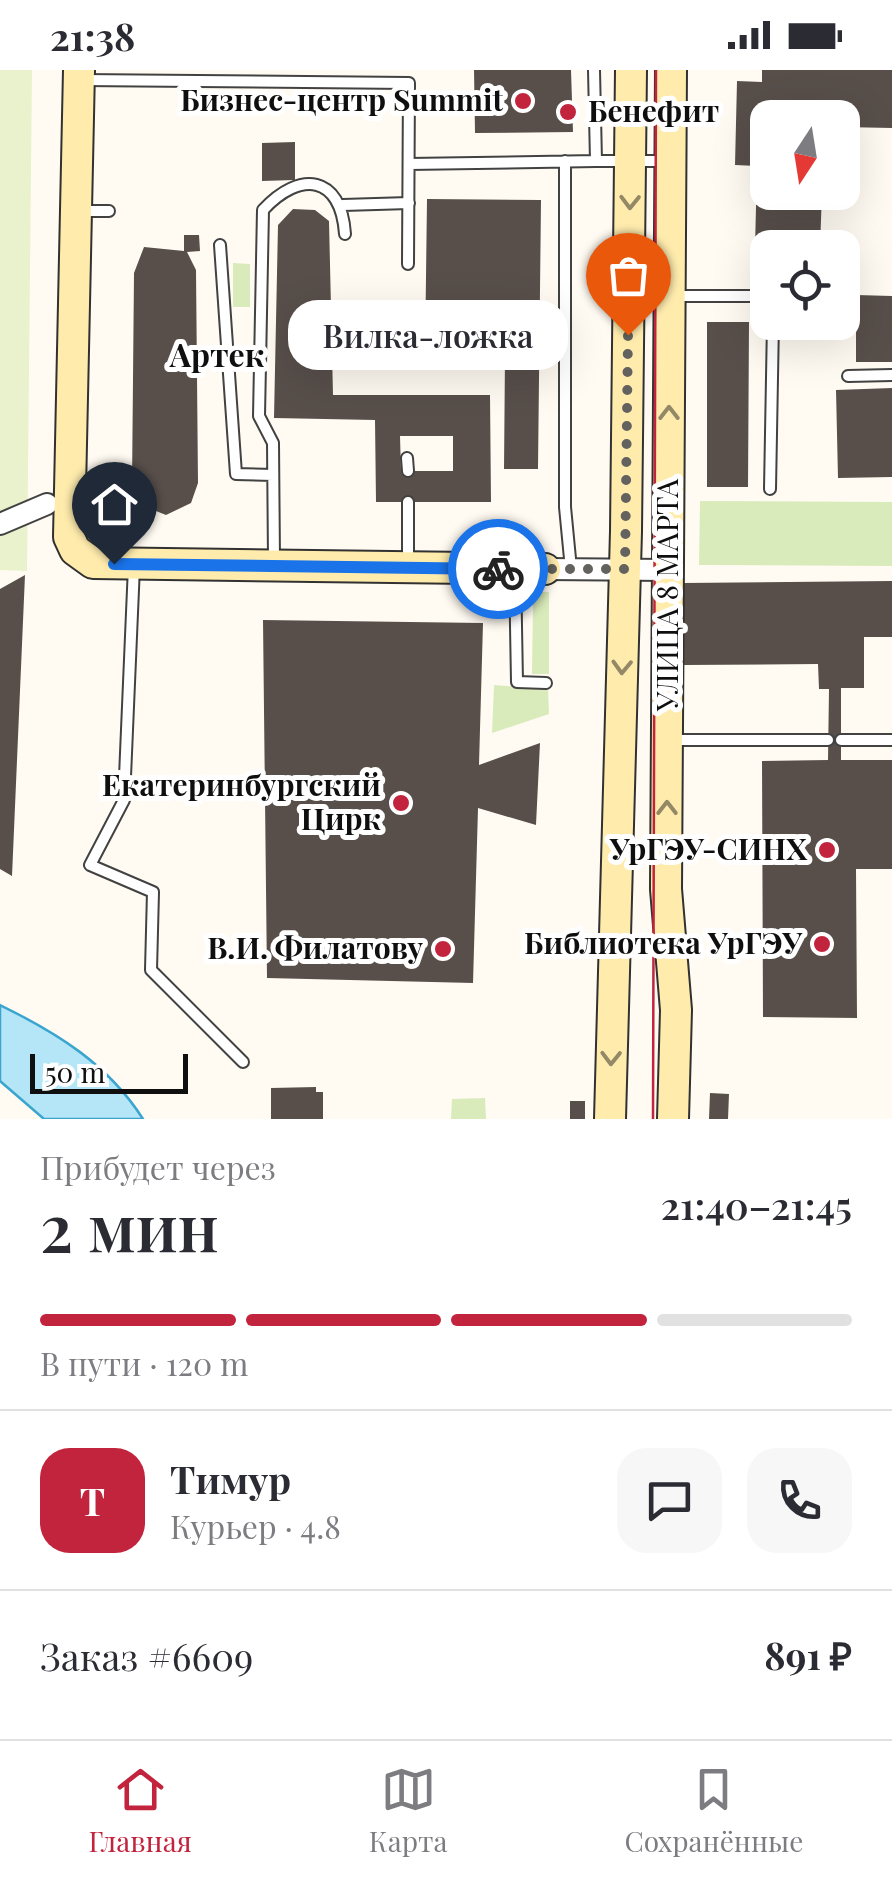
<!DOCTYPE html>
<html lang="ru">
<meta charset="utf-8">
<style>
body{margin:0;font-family:"Playfair Display",serif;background:#f7f7f7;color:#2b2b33;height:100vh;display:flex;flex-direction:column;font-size:38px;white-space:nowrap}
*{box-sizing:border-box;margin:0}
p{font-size:32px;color:#7c7c81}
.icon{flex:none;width:55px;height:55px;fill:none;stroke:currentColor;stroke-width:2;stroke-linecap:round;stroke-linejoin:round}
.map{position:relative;height:1049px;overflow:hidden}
.sheet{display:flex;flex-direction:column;background:#fff;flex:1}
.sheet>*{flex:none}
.needle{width:65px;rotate:192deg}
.controls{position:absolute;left:750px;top:30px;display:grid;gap:20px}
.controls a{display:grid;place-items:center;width:110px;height:110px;border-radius:20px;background:#fff;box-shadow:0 10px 40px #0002;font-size:50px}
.scale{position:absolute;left:30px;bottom:25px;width:158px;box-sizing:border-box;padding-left:10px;border:5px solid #0f0f0f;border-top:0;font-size:28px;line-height:35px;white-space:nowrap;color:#0f0f0f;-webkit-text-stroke:8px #fff;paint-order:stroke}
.pin{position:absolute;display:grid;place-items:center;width:85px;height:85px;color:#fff;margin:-102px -42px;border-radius:50% 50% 50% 0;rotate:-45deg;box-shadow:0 0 10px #0007}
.pin .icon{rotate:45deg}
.courier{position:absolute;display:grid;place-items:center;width:100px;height:100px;margin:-50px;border:8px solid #1a73e8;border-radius:50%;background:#fff;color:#222;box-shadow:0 2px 12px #0007}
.bubble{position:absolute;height:70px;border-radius:30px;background:#fff;box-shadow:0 10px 40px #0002;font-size:32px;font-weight:600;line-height:70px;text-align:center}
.summary em{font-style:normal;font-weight:600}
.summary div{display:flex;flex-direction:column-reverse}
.summary{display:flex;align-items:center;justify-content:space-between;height:170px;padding:0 40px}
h1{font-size:65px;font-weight:600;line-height:75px}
.bar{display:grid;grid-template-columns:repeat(4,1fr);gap:15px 10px;align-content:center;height:120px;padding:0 40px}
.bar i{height:12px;border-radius:8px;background:#e1e1e2}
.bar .selected{background:#c3243d}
.bar p{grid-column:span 4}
.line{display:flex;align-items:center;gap:25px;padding:0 40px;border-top:2px solid #e1e1e2}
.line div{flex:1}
.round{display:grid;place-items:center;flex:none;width:105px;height:105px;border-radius:30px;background:#f7f7f7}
.status{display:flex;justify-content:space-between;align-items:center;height:70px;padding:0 50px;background:#fff;direction:ltr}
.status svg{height:28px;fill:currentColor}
.tabs{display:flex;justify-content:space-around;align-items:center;height:140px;border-top:2px solid #e1e1e2;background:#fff;font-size:28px;color:#7c7c81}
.tabs a{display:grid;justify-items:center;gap:5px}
.tabs .selected{color:#c3243d}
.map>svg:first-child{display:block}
</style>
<div class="status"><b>21:38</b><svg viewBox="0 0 49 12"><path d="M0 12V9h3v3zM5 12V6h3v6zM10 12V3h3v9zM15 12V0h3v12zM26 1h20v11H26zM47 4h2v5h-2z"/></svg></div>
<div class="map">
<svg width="892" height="1049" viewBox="0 0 892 1049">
<rect width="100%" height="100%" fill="#fffbf2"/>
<path fill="#d9ebba" d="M233,193L250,194V237H233Z
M700,431L892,432V496L699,495Z
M540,522H549V604H532L533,531Z
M494,615L548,619L549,644L492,663Z
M485,1028L486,1049H451L452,1029Z"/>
<path fill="#e9f2cc" d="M0,0H32L27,501L0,500Z"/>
<path fill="#b5e6f7" stroke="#3ba5d0" stroke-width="2.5" d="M0,935C57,963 108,994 143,1049H44L0,1011Z"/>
<path fill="#584f4b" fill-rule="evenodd" d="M474,0H571L573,62L475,63Z
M762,0H892V58L842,57V48H768V122H822L820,178H755L757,96L735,95L737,11L762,12Z
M295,72V110L262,111V73Z
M427,129L541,130L538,399H504L505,285L425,284Z
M293,139L315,140L329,151L333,325H490L491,432H376L375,350L274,348L278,155ZM400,366H453V401H401Z
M184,165H199L200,181L187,182L196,200L198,413L191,433L166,445L146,437L132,414L134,203L144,177L184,181Z
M856,225L892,226V292H856Z
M707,252H749L748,417H707Z
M892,318V407L838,408L836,320Z
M25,505L12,806L0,799V519Z
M892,511V567H864V618H841V690H892V799H856L857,948L763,947L762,691L828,690L829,619H819L818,594L683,595V513Z
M263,550L483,553L479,695L540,673L536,755L478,738L473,913L267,908Z
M316,1017V1022H323V1049H271V1018Z
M710,1023L729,1024L728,1049H709Z
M570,1031H585V1049H570Z"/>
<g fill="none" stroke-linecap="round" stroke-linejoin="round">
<g stroke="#424242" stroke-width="14">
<path id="lane" d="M80,10L409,13L408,194
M565,91V437L571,499
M596,91H665
M409,94L596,91L594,0
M343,135L409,133
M78,141H109
M220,175L236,404L273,405
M632,226H758L768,236
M848,306L892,305
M407,388L408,401
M770,419L773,252
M274,490L273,373L259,346L263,140C300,100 341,105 345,164
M408,491V432
M134,496L124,730L90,795L153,822L151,900L243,992
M515,500L517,612L546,613
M668,670H828
M841,670H892"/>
</g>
<g stroke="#424242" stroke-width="24">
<path id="street" d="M0,454L47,434
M545,499L668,500"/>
</g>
<g stroke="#313131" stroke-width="34">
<path id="secondary" d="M79,0L69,467L75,480L93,493L545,499
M671,0L666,819L676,940L673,1049
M610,1049L626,461L631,0"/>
</g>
<use href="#lane" stroke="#fff" stroke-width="10"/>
<use href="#street" stroke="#fff" stroke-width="20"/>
<use href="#secondary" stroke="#ffecad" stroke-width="30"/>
<path stroke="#c3243d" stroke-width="2.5" d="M653,1049L656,0"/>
</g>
<defs><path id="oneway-chevron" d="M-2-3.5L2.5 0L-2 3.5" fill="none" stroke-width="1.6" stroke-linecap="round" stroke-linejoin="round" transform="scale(2.5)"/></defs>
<g stroke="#938966">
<use href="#oneway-chevron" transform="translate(630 132) rotate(91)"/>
<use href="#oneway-chevron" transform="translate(669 343) rotate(-90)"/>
<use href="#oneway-chevron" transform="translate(622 597) rotate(92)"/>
<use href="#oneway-chevron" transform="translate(667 738) rotate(-90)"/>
<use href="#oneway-chevron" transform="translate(611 988) rotate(91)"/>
</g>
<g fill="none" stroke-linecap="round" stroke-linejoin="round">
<path stroke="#63625e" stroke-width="10" stroke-dasharray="0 18" d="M498,499H625L628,265"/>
<path stroke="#1a73e8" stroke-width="12" d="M114,494L498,499"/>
</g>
<g fill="#c3243d" stroke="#fff" stroke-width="4">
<circle cx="523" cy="31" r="10"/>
<circle cx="568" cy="42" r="10"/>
<circle cx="401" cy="733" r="10"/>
<circle cx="827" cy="780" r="10"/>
<circle cx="822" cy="874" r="10"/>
<circle cx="443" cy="879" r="10"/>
</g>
<g text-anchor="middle" stroke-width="10" stroke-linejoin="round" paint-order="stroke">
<g font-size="30" font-weight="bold" fill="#0f0f0f" stroke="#fff" text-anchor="end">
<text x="503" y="41">Бизнес-центр Summit</text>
<text x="588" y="52" text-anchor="start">Бенефит</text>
<text x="381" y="726">Екатеринбургский<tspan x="381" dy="34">Цирк</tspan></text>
<text x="807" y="790">УрГЭУ-СИНХ</text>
<text x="802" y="884">Библиотека УрГЭУ</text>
<text x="423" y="889">В.И. Филатову</text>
</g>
<g font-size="30" fill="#0f0f0f" stroke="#fff">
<text transform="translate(668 525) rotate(-90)" y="10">УЛИЦА 8 МАРТА</text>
</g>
<g font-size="32" font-weight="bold" fill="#0f0f0f" stroke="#fff">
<text x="217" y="297">Артек</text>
</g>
</g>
</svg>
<div class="controls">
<a><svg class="needle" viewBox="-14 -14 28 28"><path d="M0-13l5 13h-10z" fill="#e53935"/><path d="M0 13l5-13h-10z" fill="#7c7c81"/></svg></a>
<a><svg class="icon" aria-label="locate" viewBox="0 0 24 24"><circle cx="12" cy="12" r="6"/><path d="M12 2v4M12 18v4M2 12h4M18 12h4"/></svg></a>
</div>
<div class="scale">50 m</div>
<div class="pin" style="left:628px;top:265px;background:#ea580c"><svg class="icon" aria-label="bag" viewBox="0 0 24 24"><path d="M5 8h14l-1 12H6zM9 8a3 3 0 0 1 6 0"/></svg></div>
<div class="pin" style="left:114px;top:494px;background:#1f2937"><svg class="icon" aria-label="home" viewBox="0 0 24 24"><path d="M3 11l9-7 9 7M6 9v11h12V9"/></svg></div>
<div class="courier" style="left:498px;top:499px"><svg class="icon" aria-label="bike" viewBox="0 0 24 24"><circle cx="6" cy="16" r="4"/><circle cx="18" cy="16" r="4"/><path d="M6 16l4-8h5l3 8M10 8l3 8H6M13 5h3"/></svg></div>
<div class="bubble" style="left:288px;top:230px;width:280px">Вилка-ложка</div>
</div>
<section class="sheet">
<div class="summary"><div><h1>2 мин</h1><p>Прибудет через</p></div><em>21:40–21:45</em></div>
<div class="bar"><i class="selected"></i><i class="selected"></i><i class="selected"></i><i></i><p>В пути · 120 m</p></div>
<div class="line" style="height:180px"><b class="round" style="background:#c3243d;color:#fff">Т</b><div><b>Тимур</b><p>Курьер · 4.8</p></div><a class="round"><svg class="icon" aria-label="chat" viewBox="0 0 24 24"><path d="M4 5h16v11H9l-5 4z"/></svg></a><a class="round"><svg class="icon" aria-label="phone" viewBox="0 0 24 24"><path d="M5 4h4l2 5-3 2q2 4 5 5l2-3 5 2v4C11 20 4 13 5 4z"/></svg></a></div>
<div class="line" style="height:130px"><div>Заказ #6609</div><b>891 ₽</b></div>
</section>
<nav class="tabs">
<a class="selected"><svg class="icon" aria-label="home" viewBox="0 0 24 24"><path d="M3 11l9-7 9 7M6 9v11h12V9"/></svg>Главная</a>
<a><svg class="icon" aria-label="map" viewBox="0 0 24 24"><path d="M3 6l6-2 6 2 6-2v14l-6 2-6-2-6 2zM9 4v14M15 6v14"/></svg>Карта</a>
<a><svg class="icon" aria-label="saved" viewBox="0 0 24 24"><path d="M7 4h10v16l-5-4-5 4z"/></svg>Сохранённые</a>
</nav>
